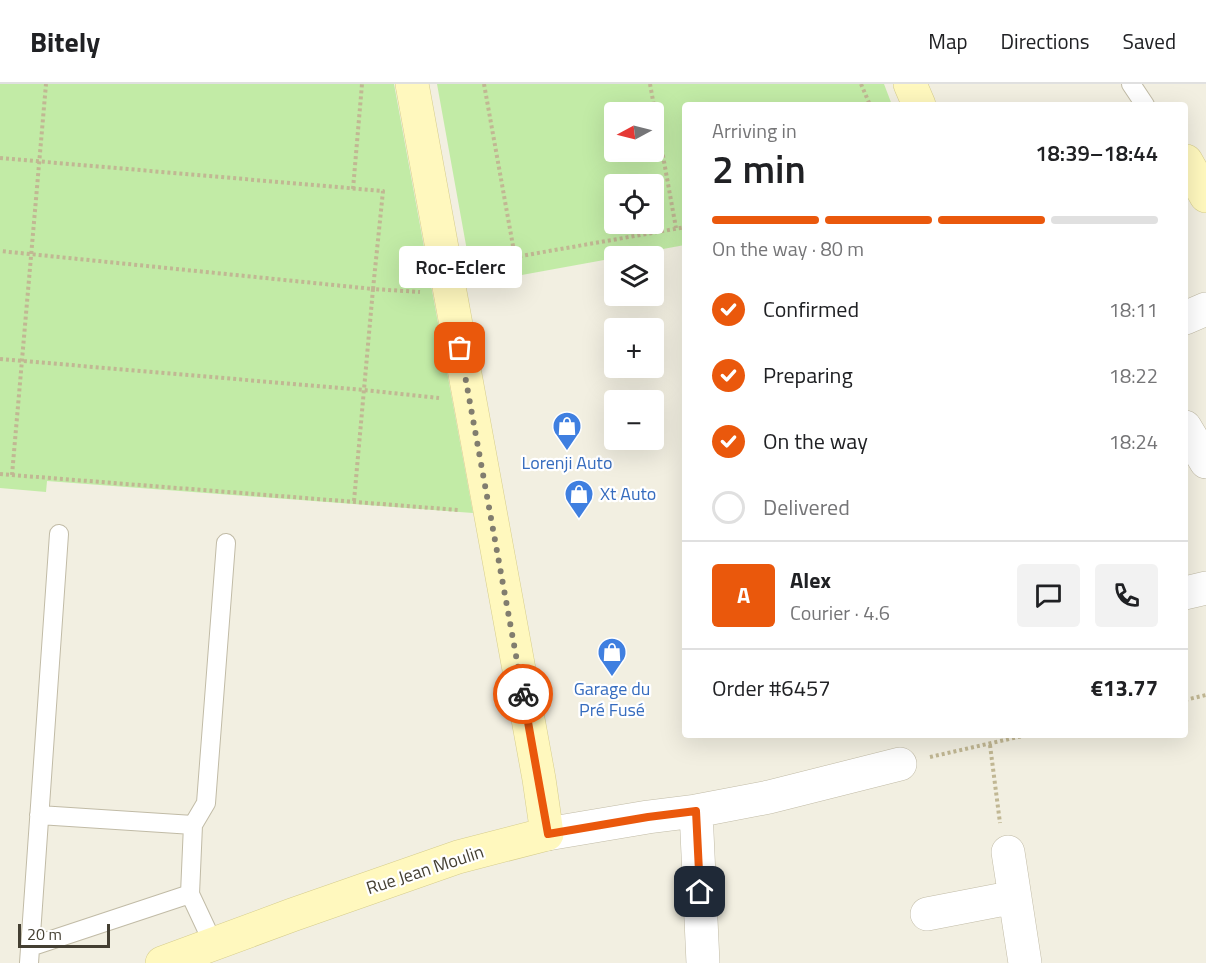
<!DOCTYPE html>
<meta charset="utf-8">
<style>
body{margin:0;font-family:"Titillium Web",sans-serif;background:#f2f2f2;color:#202124;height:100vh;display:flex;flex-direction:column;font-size:22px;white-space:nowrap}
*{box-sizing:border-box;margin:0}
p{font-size:20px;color:#757577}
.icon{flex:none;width:33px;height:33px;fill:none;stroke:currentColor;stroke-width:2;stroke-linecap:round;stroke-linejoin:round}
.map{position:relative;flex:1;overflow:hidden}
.panel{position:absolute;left:682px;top:18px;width:506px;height:636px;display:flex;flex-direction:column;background:#fff;border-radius:6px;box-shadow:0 6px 24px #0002}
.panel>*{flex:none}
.needle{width:39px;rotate:263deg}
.fabs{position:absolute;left:604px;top:18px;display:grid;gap:12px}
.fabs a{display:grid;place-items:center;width:60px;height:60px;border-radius:6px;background:#fff;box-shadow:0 6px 24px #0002;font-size:30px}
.scale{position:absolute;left:18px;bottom:15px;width:92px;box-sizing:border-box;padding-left:6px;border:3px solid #443f32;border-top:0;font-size:16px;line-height:21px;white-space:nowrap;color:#443f32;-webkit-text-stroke:4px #fff;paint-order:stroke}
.pin{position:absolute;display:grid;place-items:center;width:51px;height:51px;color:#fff;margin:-26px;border-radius:12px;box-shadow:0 3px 9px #0006}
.courier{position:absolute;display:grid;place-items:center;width:60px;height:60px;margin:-30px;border:4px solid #ea580c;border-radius:50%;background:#fff;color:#222;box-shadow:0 2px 8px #0007}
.bubble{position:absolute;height:42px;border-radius:6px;background:#fff;box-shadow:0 6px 24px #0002;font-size:20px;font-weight:600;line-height:42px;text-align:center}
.headline em{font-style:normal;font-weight:600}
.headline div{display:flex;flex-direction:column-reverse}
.headline{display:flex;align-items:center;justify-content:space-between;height:102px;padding:0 30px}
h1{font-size:39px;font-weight:600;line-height:45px}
.bar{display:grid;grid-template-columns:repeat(4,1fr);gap:9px 6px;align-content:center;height:72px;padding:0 30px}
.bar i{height:8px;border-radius:4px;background:#e0e0e0}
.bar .current{background:#ea580c}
.bar p{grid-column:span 4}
.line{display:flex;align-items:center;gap:15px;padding:0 30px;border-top:2px solid #e0e0e0}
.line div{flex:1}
.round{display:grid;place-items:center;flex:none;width:63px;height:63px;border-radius:6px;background:#f2f2f2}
ol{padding:0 30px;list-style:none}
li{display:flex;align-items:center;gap:18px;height:66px}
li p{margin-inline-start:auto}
li .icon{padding:6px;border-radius:50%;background:#ea580c;color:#fff;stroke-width:4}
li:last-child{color:#757577}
li i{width:33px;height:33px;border:3px solid #e0e0e0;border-radius:50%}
header{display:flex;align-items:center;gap:36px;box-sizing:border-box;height:84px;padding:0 30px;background:#fff;border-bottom:2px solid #e0e0e0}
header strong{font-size:28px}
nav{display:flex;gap:33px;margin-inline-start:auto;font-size:21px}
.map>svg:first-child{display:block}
</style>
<header>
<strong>Bitely</strong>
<nav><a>Map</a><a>Directions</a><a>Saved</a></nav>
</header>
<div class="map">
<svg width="1206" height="879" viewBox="0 0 1206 879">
<rect width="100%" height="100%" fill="#f2efe1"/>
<path fill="#c2eba6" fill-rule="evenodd" d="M0,0H394L473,429L47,397L46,408L0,404Z
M437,0H884L892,21H686L685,161L624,172H615V174L473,200ZM615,28H654V68H615ZM615,100H654V140H615Z"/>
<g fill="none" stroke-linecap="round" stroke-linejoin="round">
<g stroke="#c1bba6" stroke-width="20">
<path id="lane" d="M1131,0L1145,21
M39,731L193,741L190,810L213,859
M193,741L206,719L226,459
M30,863L190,810
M29,879L59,450"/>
</g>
<g stroke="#c1bba6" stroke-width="34">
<path id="street" d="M1185,234L1206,225
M1185,343L1206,378
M1185,509L1206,504
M696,727L703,879
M547,750L648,733L696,727L769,713L900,680
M1008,768L1025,879
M927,830L1015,813"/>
</g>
<g stroke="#d6cd8d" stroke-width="34">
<path id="secondary" d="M910,0L919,21
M1186,77L1206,112
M162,879L292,831L458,773L547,750L539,695L412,0"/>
</g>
<path stroke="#c1b793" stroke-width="4" stroke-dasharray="3 3" stroke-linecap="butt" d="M484,0L515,173L686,143
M650,0L676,144
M861,0L870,21
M0,74L383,107L373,205L0,167
M353,105L362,0
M0,275L364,306L439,314
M0,390L12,391L46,0
M12,391L458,426
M354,417L373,205L420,208
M1185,616L1206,611
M990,661L1000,739
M930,673L1027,651"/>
<use href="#lane" stroke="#fff" stroke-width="18"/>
<use href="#street" stroke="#fff" stroke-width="33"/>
<use href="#secondary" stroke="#fff8be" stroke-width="33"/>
</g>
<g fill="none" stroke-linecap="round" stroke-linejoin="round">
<path stroke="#817d6f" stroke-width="6" stroke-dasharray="0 10.8" d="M460,264L523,610"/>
<path stroke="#ea580c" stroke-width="8" d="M523,610L548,750L648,733L696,727L700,808"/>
</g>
<defs>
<g id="shop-pin" transform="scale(1.5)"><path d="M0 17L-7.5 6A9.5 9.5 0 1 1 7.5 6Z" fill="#3f7fe0" stroke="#fff"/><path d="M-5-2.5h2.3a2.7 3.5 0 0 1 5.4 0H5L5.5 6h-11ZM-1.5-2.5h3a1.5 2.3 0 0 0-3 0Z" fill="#fff"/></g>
</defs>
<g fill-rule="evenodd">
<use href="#shop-pin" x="567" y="342"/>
<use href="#shop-pin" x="579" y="410"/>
<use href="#shop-pin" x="612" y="568"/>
</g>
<g text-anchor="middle" stroke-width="4.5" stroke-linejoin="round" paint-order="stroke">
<g font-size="18" fill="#366cbe" stroke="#fff">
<text x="567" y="385">Lorenji Auto</text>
<text x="600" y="416" text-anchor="start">Xt Auto</text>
<text x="612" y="611">Garage du<tspan x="612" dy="21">Pré Fusé</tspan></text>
</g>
<g font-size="18" fill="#443f32" stroke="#fff">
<text transform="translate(425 786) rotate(-18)" y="6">Rue Jean Moulin</text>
</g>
</g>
</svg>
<div class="fabs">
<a><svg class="needle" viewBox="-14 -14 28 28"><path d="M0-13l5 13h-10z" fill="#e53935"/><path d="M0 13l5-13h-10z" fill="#757577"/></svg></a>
<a><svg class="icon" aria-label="locate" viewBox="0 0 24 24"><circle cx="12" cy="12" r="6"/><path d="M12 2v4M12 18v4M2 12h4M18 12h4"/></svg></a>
<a><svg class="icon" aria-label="layers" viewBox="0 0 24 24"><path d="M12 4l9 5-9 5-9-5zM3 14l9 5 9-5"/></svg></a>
<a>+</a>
<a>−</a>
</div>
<div class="scale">20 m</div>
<div class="pin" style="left:460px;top:264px;background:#ea580c"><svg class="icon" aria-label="bag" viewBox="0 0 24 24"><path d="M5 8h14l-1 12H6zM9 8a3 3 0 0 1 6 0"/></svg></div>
<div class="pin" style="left:700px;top:808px;background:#1f2937"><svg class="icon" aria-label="home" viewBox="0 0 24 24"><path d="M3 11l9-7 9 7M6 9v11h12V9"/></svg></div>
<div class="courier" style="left:523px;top:610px"><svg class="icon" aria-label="bike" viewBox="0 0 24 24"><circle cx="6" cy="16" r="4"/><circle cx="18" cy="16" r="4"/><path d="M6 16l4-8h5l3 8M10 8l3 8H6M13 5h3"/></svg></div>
<div class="bubble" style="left:399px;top:162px;width:123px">Roc-Eclerc</div>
<section class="panel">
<div class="headline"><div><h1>2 min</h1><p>Arriving in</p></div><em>18:39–18:44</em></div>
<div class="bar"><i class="current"></i><i class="current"></i><i class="current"></i><i></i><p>On the way · 80 m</p></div>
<ol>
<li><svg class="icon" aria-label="check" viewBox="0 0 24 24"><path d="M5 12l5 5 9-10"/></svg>Confirmed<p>18:11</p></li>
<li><svg class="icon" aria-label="check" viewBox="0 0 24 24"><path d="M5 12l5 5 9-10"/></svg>Preparing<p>18:22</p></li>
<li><svg class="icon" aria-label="check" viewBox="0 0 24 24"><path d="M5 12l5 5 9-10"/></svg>On the way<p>18:24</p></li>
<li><i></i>Delivered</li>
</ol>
<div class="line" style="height:108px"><b class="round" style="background:#ea580c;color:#fff">A</b><div><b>Alex</b><p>Courier · 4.6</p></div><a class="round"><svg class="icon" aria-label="chat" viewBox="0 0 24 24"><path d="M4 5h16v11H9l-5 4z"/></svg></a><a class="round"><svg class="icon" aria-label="phone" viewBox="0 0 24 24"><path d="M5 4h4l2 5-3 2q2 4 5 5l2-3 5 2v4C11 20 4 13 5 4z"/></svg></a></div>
<div class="line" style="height:78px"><div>Order #6457</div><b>€13.77</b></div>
</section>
</div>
